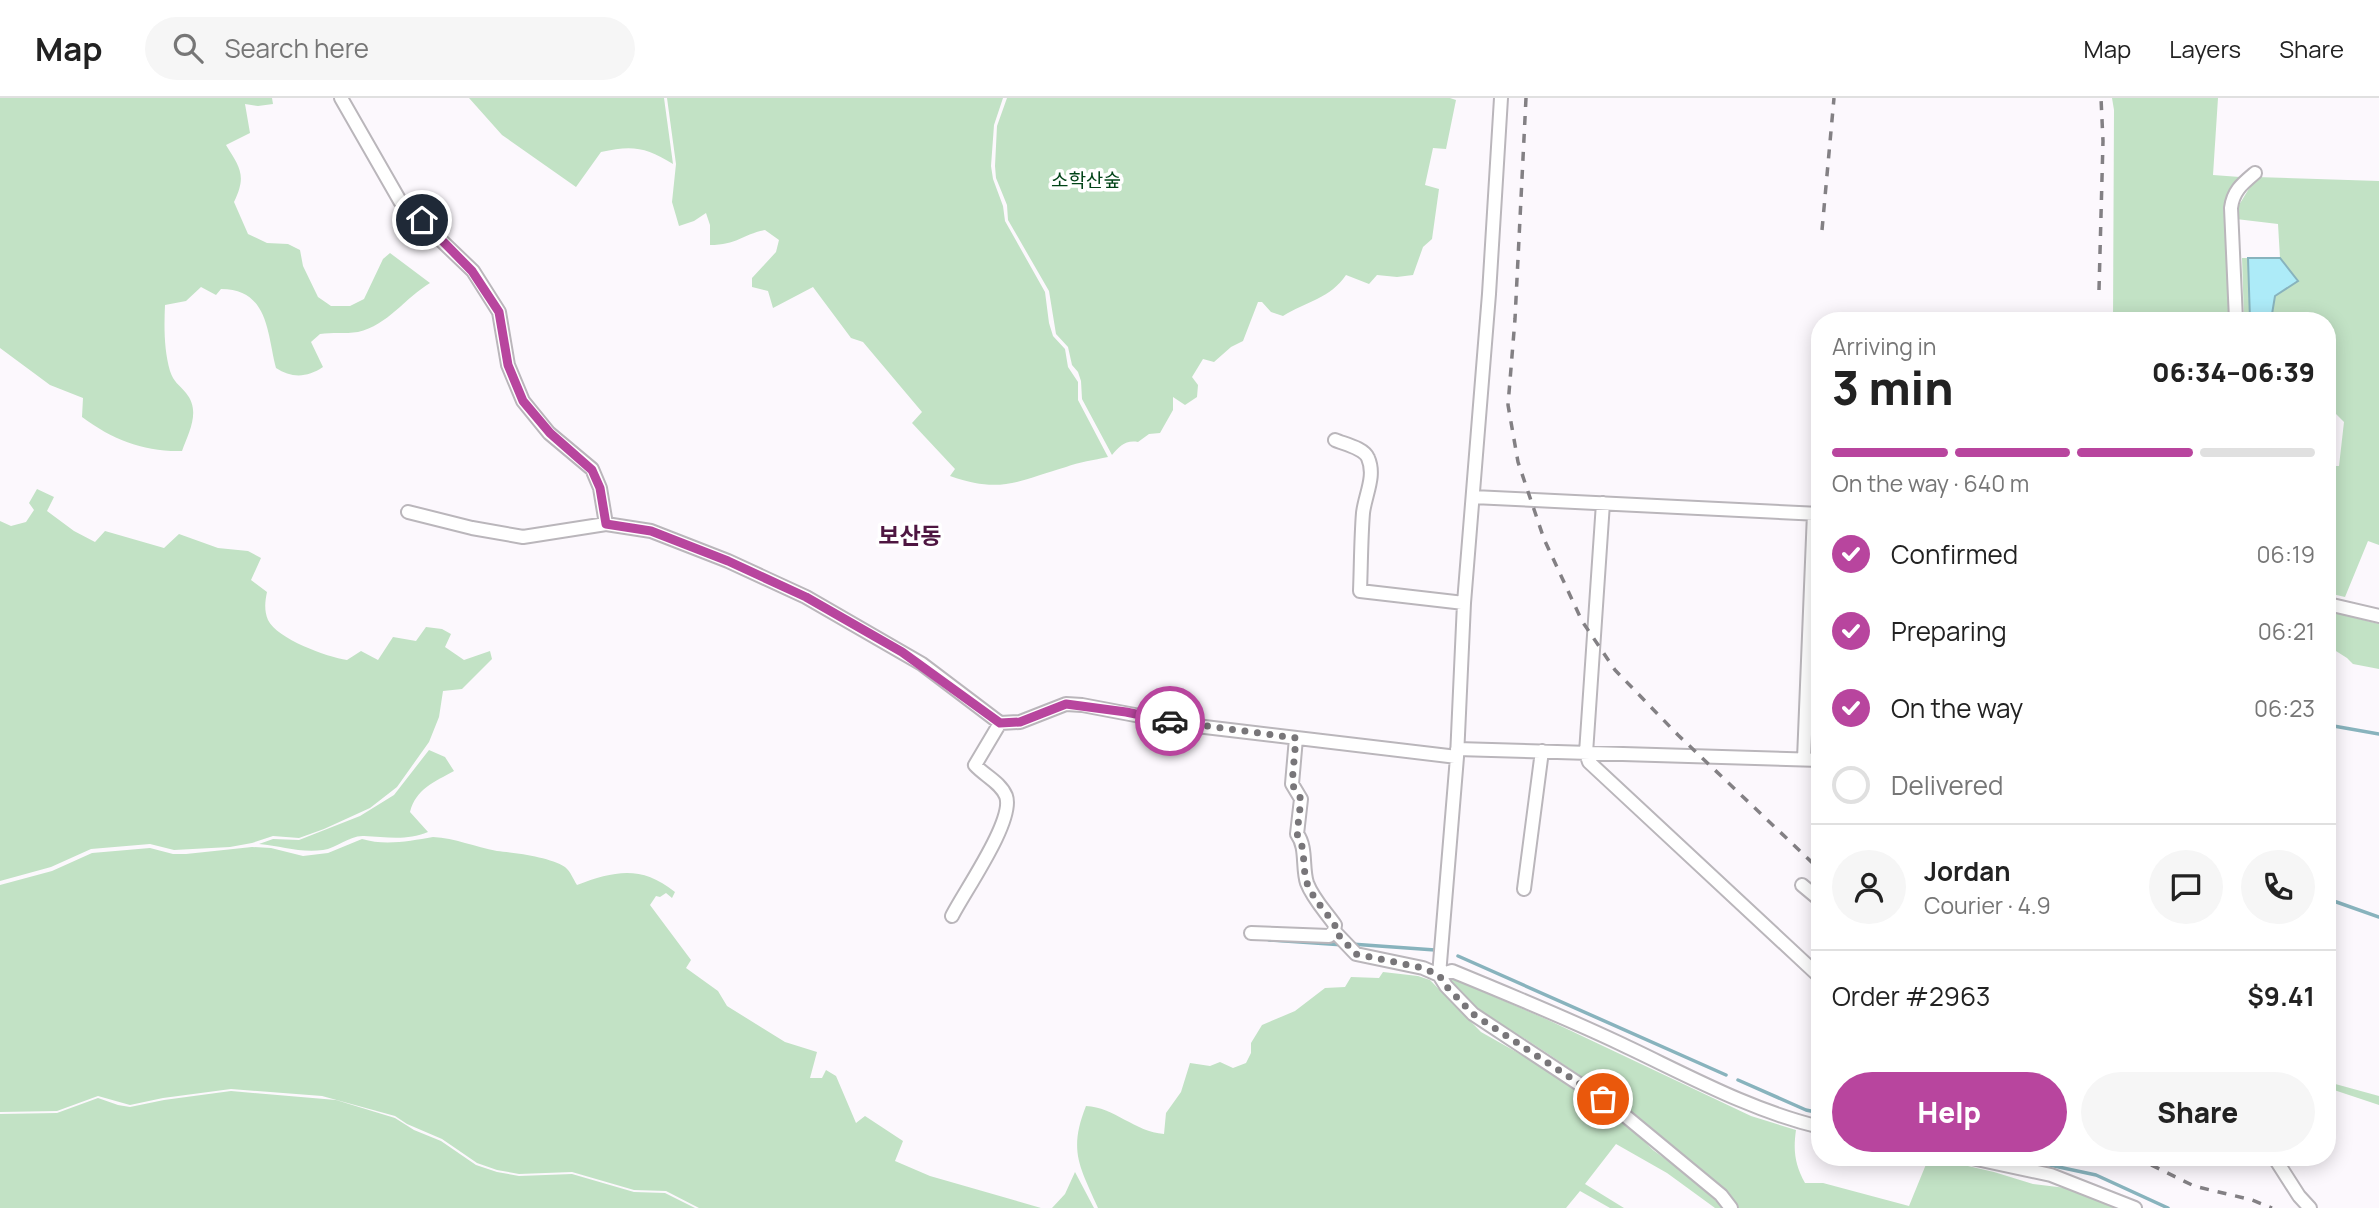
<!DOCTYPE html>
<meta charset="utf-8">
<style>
body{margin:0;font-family:Manrope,"Noto Sans KR",sans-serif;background:#f6f6f6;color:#222;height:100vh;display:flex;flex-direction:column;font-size:26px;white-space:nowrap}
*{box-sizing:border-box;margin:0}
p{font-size:23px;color:#767676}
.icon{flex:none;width:38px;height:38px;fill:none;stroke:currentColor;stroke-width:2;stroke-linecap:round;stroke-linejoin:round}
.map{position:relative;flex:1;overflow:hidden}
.side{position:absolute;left:1811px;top:214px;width:525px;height:854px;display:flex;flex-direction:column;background:#fff;border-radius:28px;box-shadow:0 4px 18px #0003}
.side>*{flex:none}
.pin{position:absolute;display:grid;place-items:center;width:60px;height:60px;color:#fff;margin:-30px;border:4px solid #fff;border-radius:50%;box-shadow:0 2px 7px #0007}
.courier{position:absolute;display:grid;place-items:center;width:70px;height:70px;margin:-35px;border:5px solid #b8459e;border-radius:50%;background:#fff;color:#222;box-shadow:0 2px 9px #0007}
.summary em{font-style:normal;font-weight:800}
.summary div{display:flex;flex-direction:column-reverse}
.summary{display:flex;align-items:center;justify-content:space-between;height:119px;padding:0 21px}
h1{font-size:46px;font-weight:800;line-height:52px}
.bar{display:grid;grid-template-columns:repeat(4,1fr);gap:10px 7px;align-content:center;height:84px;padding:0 21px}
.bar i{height:9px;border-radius:5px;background:#e0e0e0}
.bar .on{background:#b8459e}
.bar p{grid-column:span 4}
.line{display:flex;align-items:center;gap:18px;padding:0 21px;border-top:2px solid #e0e0e0}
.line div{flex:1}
.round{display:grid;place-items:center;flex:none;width:74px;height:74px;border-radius:37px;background:#f6f6f6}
ol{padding:0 21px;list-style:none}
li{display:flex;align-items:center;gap:21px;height:77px}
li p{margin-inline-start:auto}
li .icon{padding:7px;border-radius:50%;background:#b8459e;color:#fff;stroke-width:4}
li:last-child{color:#767676}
li i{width:38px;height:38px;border:4px solid #e0e0e0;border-radius:50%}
.button{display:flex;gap:14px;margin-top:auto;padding:14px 21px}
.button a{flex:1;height:80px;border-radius:42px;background:#b8459e;color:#fff;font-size:28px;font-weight:800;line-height:80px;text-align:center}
.button a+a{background:#f6f6f6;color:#222}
header{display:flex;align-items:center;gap:42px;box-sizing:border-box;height:98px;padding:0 35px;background:#fff;border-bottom:2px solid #e0e0e0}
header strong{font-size:33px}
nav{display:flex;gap:38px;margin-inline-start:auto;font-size:24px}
.search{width:490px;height:63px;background:#f6f6f6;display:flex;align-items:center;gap:18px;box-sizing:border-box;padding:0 24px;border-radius:38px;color:#767676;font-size:26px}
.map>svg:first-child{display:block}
</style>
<header>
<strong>Map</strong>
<div class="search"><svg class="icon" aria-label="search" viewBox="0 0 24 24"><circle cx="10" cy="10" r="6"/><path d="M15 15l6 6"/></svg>Search here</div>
<nav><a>Map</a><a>Layers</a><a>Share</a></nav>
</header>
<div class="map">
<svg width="2379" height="1110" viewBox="0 0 2379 1110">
<rect width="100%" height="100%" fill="#fcf8fd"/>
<path fill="#c2e2c5" d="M0,0H272L273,6L258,8L245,6L250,35L226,47C240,70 247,77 234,104L248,136L267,145L288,146L300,152L303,168L318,199L331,208H350L364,201L383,161L390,155L430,185C405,200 388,227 358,234C345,236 332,234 320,236L311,244L323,269C307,280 291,280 276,270C267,236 269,191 221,191L216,197L201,189L186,203L165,207C164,229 164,252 170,273C174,285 179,286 186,295C201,313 189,334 182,353C144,354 113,342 82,319L83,300L50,287L0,250Z
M469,0H664L673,66C646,49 632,47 601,54L576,89L502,37Z
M667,0H1003L994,27L991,68L993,81L1003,108L1005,123L1045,194L1049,225L1053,238L1065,251L1068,269L1078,284V302L1108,359C1094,362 1079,364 1066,369C1018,383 1001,396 950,378L955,371L912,325L922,314L863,244L851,240L813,189L773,210L768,193L752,189V180L776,154L779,142L765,132C743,136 737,147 710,147V127L706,115L694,123L679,128L672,104L676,66Z
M1007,0H1450L1456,2L1446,51L1433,50L1425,87L1439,91L1432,141L1423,149L1413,177L1397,179L1377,177L1369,186L1346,177C1331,200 1305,204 1283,218L1271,214L1262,204H1258L1243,243L1231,249L1214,264L1203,261L1192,279L1198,287L1197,299L1185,307L1173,299V312L1160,335L1149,336L1138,344C1125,342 1120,348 1112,357L1082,301L1081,283L1078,274L1072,267L1068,249L1056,236L1049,193L1008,122L1007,107L996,80L995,68L997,28Z
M2112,0H2218L2213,77L2240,79L2229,95L2232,222H2113L2114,12Z
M2256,79L2379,83V447L2368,443L2345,499L2328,495V485H2330L2336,463L2328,461V417H2330L2334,368H2339L2344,324L2328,308V222H2271L2275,198L2298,183L2280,160L2278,126L2236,121L2239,107Z
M2242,160H2248L2250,222H2244Z
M37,391L54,399L47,413L74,433L95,444L105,433L164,450L179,436L218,450L248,453L261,460L251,482L267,494C265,503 264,513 268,522C277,541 327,559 347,562L361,553L378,562L393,539L416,543L426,529L442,531L451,536L445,549L464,562L490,553L492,561L462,591L443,593L439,619L429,644L397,689L370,710L324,731L299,740L273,738L252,745L230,749L174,752L150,746L91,751L51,769L0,783V423L11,428L26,424L34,412L29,405Z
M2328,513L2379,526V571L2353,566L2347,560L2328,548Z
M429,652L445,659L454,673C434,684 416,691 410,714L428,734C407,743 386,739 364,738C350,737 337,750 323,752C300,755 281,748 259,746L273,741L299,742L360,718L394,697Z
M433,739C455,740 475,749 497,753C516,755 550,759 565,769C571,774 573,781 577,787C615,773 641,767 675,794L672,800L666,795L660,799L656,798L650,807L691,862L686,870L718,893L727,908L785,944L817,954L810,980H822L826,972L836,978L856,1025L865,1018L903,1043L895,1063L930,1078L1041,1110H699L666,1093L634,1092L572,1074L519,1076L497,1072L477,1065L442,1041L407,1026L395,1018L322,998L231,991L163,1000L130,1007L98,998L57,1013L0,1014V787L52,773L92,755L150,750L173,756H186L252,749L271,750L303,758L328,755L362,741C385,748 410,743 433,739Z
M1383,874L1418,878L1430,882L1481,934L1520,956L1602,1008L1639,1038L1653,1052L1679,1071L1724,1110H1715L1667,1075L1616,1046L1585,1086L1624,1110H1610L1580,1093L1566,1110H1098C1080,1069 1068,1053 1086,1008C1114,1009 1135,1034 1164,1036L1166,1015L1181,994L1190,965L1210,968L1220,964L1233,970L1246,965L1251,955V945L1262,927L1295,913L1325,890L1345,889L1351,879L1379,880Z
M1451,880L1546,921L1751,1018L1796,1032C1793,1053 1795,1067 1805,1085H1823L1909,1108L1929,1059L1994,1074L2033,1086L2066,1090L2115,1110H1737C1725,1088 1703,1074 1684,1058C1635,1016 1584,979 1530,944C1503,927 1468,910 1449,883Z
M2328,984L2379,998V1007L2328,990Z
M231,993L336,1002L395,1020L414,1032L441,1043L476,1067L497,1074L519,1078L572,1076L634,1094L665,1095L695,1110H0V1016L57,1015L98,1000L118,1007L130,1009L164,1002Z
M1075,1074L1094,1110H1052L1065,1096Z"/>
<path fill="#adebf8" stroke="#88b3bd" stroke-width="2" d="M2248,160H2280L2298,183L2275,198L2271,222H2250Z"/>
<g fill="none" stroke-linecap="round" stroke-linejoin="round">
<path stroke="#88b3bd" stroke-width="3.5" d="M2328,627L2379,636
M2328,801L2379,819
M1269,842L1344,847
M1351,846L1435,852
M1458,858L1726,977
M1738,982L1806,1012L1820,1015
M2012,1059L2096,1077L2168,1110"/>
<g stroke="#bab6bb" stroke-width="16">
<path id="minor" d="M341,0L400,103L473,173L499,214L508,267L523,303L549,335L592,371L600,390L606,426
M2236,222L2231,110C2233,93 2242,86 2255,75
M1335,342C1344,346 1364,350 1368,360C1376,378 1365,397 1363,415C1361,440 1361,467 1360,493L1464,505
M1473,399L1820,416
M1603,405L1586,655L1589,664L1820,879
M408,414L472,430L523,439L606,426L651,433L728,463L806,499L922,566L1000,625L1020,624L1066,606L1082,607L1188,627L1457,659
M2328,506L2379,518
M1457,651L1820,662
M1804,661L1814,415
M1802,787L1820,802
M1524,791L1542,653
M952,818C964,794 1015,722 1006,698C1000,684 985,678 975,667L1000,625
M1334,833L1356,856L1423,870L1439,877L1446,888L1473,916L1617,1011L1721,1097L1731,1110
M1251,835L1329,838L1334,833L1335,827C1326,814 1313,801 1307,785C1302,770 1307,749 1297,736L1301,701L1292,686L1296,640
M1439,877L1457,659L1464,505L1489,196L1501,0
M1439,877L1452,873C1508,896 1564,919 1619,945C1685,976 1749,1012 1820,1029
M1967,1059L2051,1077L2135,1110
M2274,1059L2299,1098L2310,1110"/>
</g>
<use href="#minor" stroke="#fff" stroke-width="12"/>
<path stroke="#838084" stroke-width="3.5" stroke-dasharray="9 9" stroke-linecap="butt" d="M1526,0L1515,221L1508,307L1518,364L1544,441L1582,523L1615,572L1678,637L1820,772
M1822,132L1834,0
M2099,192L2103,43L2101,0
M2135,1059L2194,1088L2252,1102L2272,1110"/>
</g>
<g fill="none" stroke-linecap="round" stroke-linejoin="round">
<path stroke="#787679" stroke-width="7" stroke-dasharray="0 12.6" d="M1170,623L1296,640L1292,686L1301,701L1297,736C1306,749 1302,770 1307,785C1313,801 1326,814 1335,827L1334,832L1356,856L1423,870L1439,877L1446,888L1473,916L1603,1001"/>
<path stroke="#b8459e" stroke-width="9" d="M422,122L472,173L499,214L508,267L523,303L550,335L592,372L600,390L606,426L651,433L728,463L806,499L902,554L1000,625L1020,624L1066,606L1126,614L1170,623"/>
</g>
<g text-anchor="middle" stroke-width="7" stroke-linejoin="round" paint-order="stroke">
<g font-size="19" fill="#004317" stroke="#fff">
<text x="1086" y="89">소학산숲</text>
</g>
<g font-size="23" font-weight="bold" fill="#4e1641" stroke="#fff">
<text x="910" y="446">보산동</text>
</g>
</g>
</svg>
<div class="pin" style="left:1603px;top:1001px;background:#ea580c"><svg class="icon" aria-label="bag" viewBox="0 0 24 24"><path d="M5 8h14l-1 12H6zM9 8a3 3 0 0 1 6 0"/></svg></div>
<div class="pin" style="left:422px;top:122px;background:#1f2937"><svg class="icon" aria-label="home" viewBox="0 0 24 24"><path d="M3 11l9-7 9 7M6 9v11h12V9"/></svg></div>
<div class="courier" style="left:1170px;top:623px"><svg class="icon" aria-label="car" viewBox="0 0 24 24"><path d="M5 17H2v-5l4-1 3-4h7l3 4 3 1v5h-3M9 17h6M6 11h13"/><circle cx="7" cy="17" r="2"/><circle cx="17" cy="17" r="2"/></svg></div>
<section class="side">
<div class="summary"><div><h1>3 min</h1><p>Arriving in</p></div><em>06:34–06:39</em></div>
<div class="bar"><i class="on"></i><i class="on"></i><i class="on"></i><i></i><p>On the way · 640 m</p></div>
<ol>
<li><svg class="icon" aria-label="check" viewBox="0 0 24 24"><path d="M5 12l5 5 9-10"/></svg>Confirmed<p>06:19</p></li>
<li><svg class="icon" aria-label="check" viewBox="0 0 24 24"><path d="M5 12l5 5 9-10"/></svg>Preparing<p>06:21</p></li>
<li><svg class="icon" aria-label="check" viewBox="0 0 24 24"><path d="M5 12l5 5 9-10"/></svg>On the way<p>06:23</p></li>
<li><i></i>Delivered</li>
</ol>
<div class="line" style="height:126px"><a class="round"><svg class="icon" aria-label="person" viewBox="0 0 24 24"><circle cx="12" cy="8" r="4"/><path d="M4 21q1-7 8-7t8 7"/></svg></a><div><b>Jordan</b><p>Courier · 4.9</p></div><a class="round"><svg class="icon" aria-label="chat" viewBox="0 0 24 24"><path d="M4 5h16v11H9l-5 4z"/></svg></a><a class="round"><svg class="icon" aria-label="phone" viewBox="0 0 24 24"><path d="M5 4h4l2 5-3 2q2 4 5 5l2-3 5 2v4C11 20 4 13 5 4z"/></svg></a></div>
<div class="line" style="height:91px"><div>Order #2963</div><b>$9.41</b></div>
<div class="button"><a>Help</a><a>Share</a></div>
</section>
</div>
